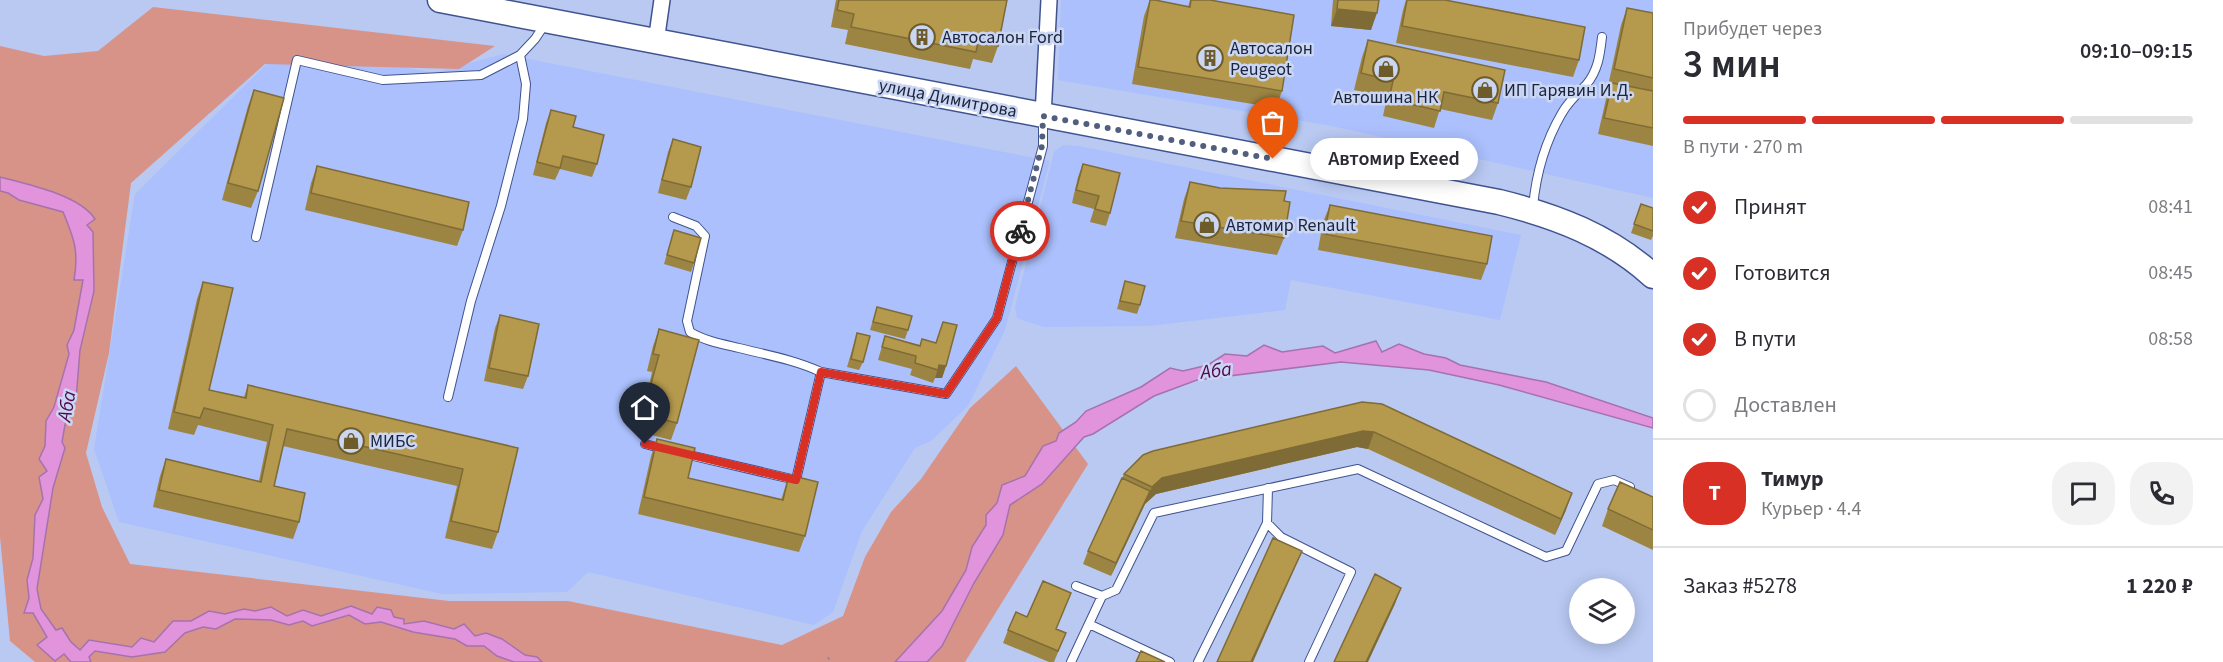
<!DOCTYPE html>
<html lang="ru">
<meta charset="utf-8">
<style>
body{margin:0;font-family:"Source Sans 3",sans-serif;background:#f2f2f3;color:#2b2b33;height:100vh;display:flex;flex-direction:column;font-size:22px;white-space:nowrap}
*{box-sizing:border-box;margin:0}
p{font-size:20px;color:#7c7c81}
.icon{flex:none;width:33px;height:33px;fill:none;stroke:currentColor;stroke-width:2;stroke-linecap:round;stroke-linejoin:round}
.map{position:relative;flex:1;overflow:hidden}
.side{display:flex;flex-direction:column;background:#fff;width:570px}
.side>*{flex:none}
.fabs{position:absolute;left:1569px;top:578px;display:grid;gap:12px}
.fabs a{display:grid;place-items:center;width:66px;height:66px;border-radius:50%;background:#fff;box-shadow:0 3px 15px #0003;font-size:30px}
.pin{position:absolute;display:grid;place-items:center;width:51px;height:51px;color:#fff;margin:-62px -26px;border-radius:50% 50% 50% 0;rotate:-45deg;box-shadow:0 0 6px #0007}
.pin .icon{rotate:45deg}
.courier{position:absolute;display:grid;place-items:center;width:60px;height:60px;margin:-30px;border:4px solid #d93025;border-radius:50%;background:#fff;color:#222;box-shadow:0 2px 8px #0007}
.bubble{position:absolute;height:42px;border-radius:21px;background:#fff;box-shadow:0 3px 15px #0003;font-size:20px;font-weight:600;line-height:42px;text-align:center}
.summary em{font-style:normal;font-weight:600}
.summary div{display:flex;flex-direction:column-reverse}
.summary{display:flex;align-items:center;justify-content:space-between;height:102px;padding:0 30px}
h1{font-size:39px;font-weight:600;line-height:45px}
.bar{display:grid;grid-template-columns:repeat(4,1fr);gap:9px 6px;align-content:center;height:72px;padding:0 30px}
.bar i{height:8px;border-radius:4px;background:#e1e1e2}
.bar .active{background:#d93025}
.bar p{grid-column:span 4}
.line{display:flex;align-items:center;gap:15px;padding:0 30px;border-top:2px solid #e1e1e2}
.line div{flex:1}
.round{display:grid;place-items:center;flex:none;width:63px;height:63px;border-radius:24px;background:#f2f2f3}
ol{padding:0 30px;list-style:none}
li{display:flex;align-items:center;gap:18px;height:66px}
li p{margin-inline-start:auto}
li .icon{padding:6px;border-radius:50%;background:#d93025;color:#fff;stroke-width:4}
li:last-child{color:#7c7c81}
li i{width:33px;height:33px;border:3px solid #e1e1e2;border-radius:50%}
main{display:flex;flex:1;min-height:0}
.map>svg:first-child{display:block}
</style>
<main>
<div class="map">
<svg width="1653" height="662" viewBox="0 0 1653 662">
<rect width="100%" height="100%" fill="#b9c9f2"/>
<path fill="#abc0fc" d="M1061,0H1653V198L1332,126L1058,80Z
M288,43L433,73L503,54L1050,161L1005,330L968,406L931,441L915,448L862,531L833,612L814,625L588,572L567,592L442,594L119,522L94,449L135,194Z
M1063,145L1079,146L1521,235L1500,320L1291,280L1285,310L1149,326L1044,327L1025,321L1017,318L1015,307L1054,152Z"/>
<path fill="#d89388" d="M153,7L495,46L459,69L265,64L131,183L109,353L86,453L102,507L130,564L449,601H568L782,645L843,616L865,557L891,512L921,479L970,408L1016,366L1088,464L965,662H35L10,641L0,537V46L44,56L98,51Z"/>
<path fill="#e193dc" stroke="#a672ad" stroke-width="1.5" d="M0,177C27,184 80,195 95,219L87,225L93,232L94,291L80,350L76,400L66,419L62,442L65,448L53,488L37,589L41,609L56,630L62,628L71,642L80,650L89,640L132,647L141,638L154,642L173,621H191L209,611L225,614L244,609L255,611L271,607L287,616L303,610L321,616L351,606L372,614L377,607L391,610L394,617L404,619V624L424,621L454,629L464,624L475,636L486,633L502,639L525,655L537,657L542,662H514L497,656L484,646H467L455,639L413,632L381,622L365,624L349,615L312,626L303,621L289,625L271,620L235,619L216,629L203,627L185,633L165,652L132,657L95,651L89,657L91,662H71L64,654L55,661L37,645L47,637L33,613H24L29,598L27,580L33,558L35,515L43,499L39,477L47,471L39,459L45,446L46,421L54,407L69,354L67,345L74,330L83,280H74C79,251 74,238 63,212L19,200L8,193L0,191Z
M1376,341L1382,352L1399,344L1424,354L1446,358L1460,365L1546,382L1653,418V428L1499,385L1429,370L1341,362L1197,380L1154,396L1093,434L1084,437L1042,484L1010,505L1003,535L974,583L942,646L927,662H895L942,611L966,570L972,547L986,525V515L997,503L1002,485L1025,476L1043,446L1056,441L1059,433L1076,422L1086,411L1141,387L1170,368L1183,371L1208,365L1225,354L1247,356L1264,345L1282,352L1323,346L1335,353Z"/>
<g fill="none" stroke-linecap="round" stroke-linejoin="round">
<g stroke="#40538f" stroke-width="10">
<path id="lane" d="M1533,207C1536,174 1545,142 1562,113C1568,102 1577,94 1586,85C1598,71 1600,55 1602,37
M673,217L696,226L705,236L687,321L690,332C705,341 722,344 739,348C767,355 795,360 821,372
M256,237L297,60L383,80L481,75L520,55L535,39L545,24
M448,397L471,301L501,206L523,119L526,84L520,55
M645,444L664,449
M685,454L796,480L821,372L946,394L997,318L1043,146V117
M1267,523L1281,537L1351,572L1309,662
M1076,586L1102,596L1116,590L1154,513L1358,469L1546,557L1566,551L1598,484L1614,480L1630,487
M1089,624L1170,662
M1071,662L1102,596
M1198,662L1267,523L1268,488"/>
</g>
<g stroke="#40538f" stroke-width="18">
<path id="street" d="M656,42L662,0
M1043,116L1049,0"/>
</g>
<g stroke="#40538f" stroke-width="27">
<path id="primary" d="M440,0L1499,202C1556,216 1609,236 1653,276"/>
</g>
<path stroke="#8290b3" stroke-width="2" stroke-dasharray="3 3" stroke-linecap="butt" d="M828,657L830,662"/>
<use href="#lane" stroke="#fff" stroke-width="8"/>
<use href="#street" stroke="#fff" stroke-width="15"/>
<use href="#primary" stroke="#fff" stroke-width="24"/>
</g>
<path fill="#9c8442" d="M836,0H1007L998,46L992,63L973,59L970,69L845,44L848,30L831,27Z
M1150,0L1188,7L1190,0H1210L1282,91L1276,108L1132,84L1144,16Z
M1333,0H1379L1371,30L1331,26Z
M1406,0H1445L1579,60L1573,77L1396,43L1403,10Z
M1627,8L1653,13V146L1598,134L1606,99L1610,87L1608,86L1621,25Z
M1368,40L1498,103L1492,120L1440,109L1434,128L1383,116L1387,97L1354,90L1362,57Z
M254,90L258,191L251,208L222,200L248,106Z
M551,110L573,127L597,164L592,177L560,169L555,180L533,175L546,123Z
M673,139L691,187L686,200L658,193L668,152Z
M1083,164L1110,213L1106,226L1090,222L1094,209L1072,203L1078,177Z
M317,166L463,230L457,246L305,210L311,183Z
M1190,182L1284,201V238L1277,255L1175,238L1184,199Z
M1641,204L1653,208V236L1651,240L1631,233Z
M1330,205L1487,264L1481,280L1318,250L1323,222Z
M674,230L694,263L691,272L664,264Z
M1125,281L1140,305L1137,314L1117,309Z
M203,282L209,390L244,397L248,385L518,448L498,532L492,549L445,538L457,486L283,446L274,486L299,522L293,539L153,507L160,476L166,459L259,481L267,442L198,425L194,435L168,429L197,299Z
M877,307L908,330L905,339L870,330Z
M500,315L528,376L523,389L484,381L495,328Z
M943,322L946,366L942,378H935L933,383L910,375L912,369L878,360L885,336L920,345L922,339L936,343Z
M659,329L677,423L671,440L632,430L638,407L644,390L648,391L652,372L647,371L653,346Z
M857,333L863,362L859,370L847,367Z
M1362,402L1566,510L1555,535L1368,449L1357,447L1156,494L1145,504L1111,576L1083,564L1088,551L1124,474Z
M657,439L688,478L781,500L789,475L805,536L799,552L638,514L651,456Z
M1653,497V550L1602,526L1608,509Z
M1071,593L1056,629L1066,633L1054,662H1049L1003,643L1008,630L1027,617Z"/>
<path fill="#7f6b36" d="M1337,9L1377,13L1371,30L1331,26Z
M939,365L946,366L942,378H935Z
M1363,431L1374,432L1368,449L1357,447L1156,494L1145,504L1111,576L1116,563L1152,487L1162,478Z
M1572,493L1566,510L1555,535L1561,519Z
M1302,551L1295,567L1253,662H1251Z
M1401,588L1395,604L1368,662H1366Z"/>
<path fill="#b5994d" stroke="#7f6b36" stroke-width="1.5" d="M839,0H1007L998,46L978,42L976,52L851,27L854,14L837,10Z
M1150,0H1155L1190,7L1191,0H1210L1294,15L1282,91L1138,67Z
M1338,0H1379L1377,13L1337,9Z
M1407,0H1445L1585,27L1579,60L1402,26Z
M1627,8L1653,13V78L1614,69Z
M1368,40L1505,70L1498,103L1444,92L1440,111L1389,99L1393,81L1361,73Z
M1612,83L1653,91V128L1604,118Z
M254,90L284,98L258,191L228,183Z
M551,110L576,116L573,127L604,135L597,164L563,156L560,168L537,162Z
M673,139L701,147L691,187L662,180Z
M1083,164L1120,173L1110,213L1095,209L1099,196L1076,190Z
M317,166L469,202L463,230L311,193Z
M1190,182L1220,188L1286,191L1284,201L1290,202L1284,238L1181,221Z
M1641,204L1653,208V231L1634,224Z
M1330,205L1492,236L1487,264L1324,234Z
M674,230L701,238L694,263L667,255Z
M1125,281L1145,286L1140,305L1120,301Z
M203,282L233,288L209,390L246,398L248,385L518,448L498,532L451,521L463,469L287,429L274,486L305,493L299,522L159,490L166,459L261,482L273,425L204,408L200,418L174,412Z
M877,307L912,316L908,330L873,322Z
M500,315L539,324L528,376L489,368Z
M943,322L957,325L946,366L939,365L938,370L915,363L916,356L882,347L885,336L920,346L922,339L936,343Z
M659,329L699,340L677,423L638,413L644,390L649,391L659,355L653,354Z
M857,333L870,336L863,362L851,359Z
M1362,402L1382,404L1572,493L1561,519L1374,432L1363,431L1162,478L1152,487L1124,474L1143,455L1153,451Z
M657,439L695,448L688,478L783,500L789,475L818,482L805,536L644,497Z
M1122,478L1150,491L1116,563L1088,551Z
M1620,482L1653,497V530L1608,509Z
M1273,538L1302,551L1251,662H1217Z
M1375,574L1401,588L1366,662H1334Z
M1043,581L1071,593L1056,629L1066,633L1058,651L1008,630L1016,612L1027,617Z
M1141,651L1165,662H1136Z"/>
<g fill="none" stroke-linecap="round" stroke-linejoin="round">
<path stroke="#525e7d" stroke-width="6" stroke-dasharray="0 10.8" d="M1020,231L1042,146L1043,116L1273,159"/>
<path stroke="#d93025" stroke-width="8" d="M645,444L796,480L821,372L946,394L997,318L1020,231"/>
</g>
<defs>
<g id="building-ring" transform="scale(1.35)"><circle r="9.5" fill="#cbd6f2" stroke="#6e5b2a" stroke-width="1.5"/><path d="M-4-6H4V6H1V3H-1V6H-4ZM-2.5-4.3h1.7v1.8h-1.7ZM.8-4.3h1.7v1.8H.8ZM-2.5-1h1.7V.8h-1.7ZM.8-1h1.7V.8H.8Z" fill="#6e5b2a"/></g>
<g id="shop-ring" transform="scale(1.35)"><circle r="9.5" fill="#cbd6f2" stroke="#6e5b2a" stroke-width="1.5"/><path d="M-5-2.5h2.3a2.7 3.5 0 0 1 5.4 0H5L5.5 6h-11ZM-1.5-2.5h3a1.5 2.3 0 0 0-3 0Z" fill="#6e5b2a"/></g>
</defs>
<g fill-rule="evenodd">
<use href="#building-ring" x="922" y="37"/>
<use href="#building-ring" x="1210" y="58"/>
<use href="#shop-ring" x="1386" y="69"/>
<use href="#shop-ring" x="1485" y="90"/>
<use href="#shop-ring" x="1207" y="225"/>
<use href="#shop-ring" x="351" y="441"/>
</g>
<g text-anchor="middle" stroke-width="5" stroke-linejoin="round" paint-order="stroke">
<g font-size="18" fill="#1b243e" stroke="#cbd6f2" text-anchor="start">
<text x="942" y="43">Автосалон Ford</text>
<text x="1230" y="54">Автосалон<tspan x="1230" dy="21">Peugeot</tspan></text>
<text x="1504" y="96">ИП Гарявин И.Д.</text>
<text x="1386" y="103" text-anchor="middle">Автошина НК</text>
<text x="1226" y="231">Автомир Renault</text>
<text x="370" y="447">МИБС</text>
</g>
<g font-size="18" fill="#1b243e" stroke="#cbd6f2">
<text transform="translate(948 98) rotate(11)" y="6">улица Димитрова</text>
</g>
<g font-size="20" font-style="italic" fill="#50094f" stroke="#cbd6f2">
<text transform="translate(1216 370) rotate(-7)" y="7">Аба</text>
<text transform="translate(66 406) rotate(-80)" y="7">Аба</text>
</g>
</g>
</svg>
<div class="fabs">
<a><svg class="icon" aria-label="layers" viewBox="0 0 24 24"><path d="M12 4l9 5-9 5-9-5zM3 14l9 5 9-5"/></svg></a>
</div>
<div class="pin" style="left:1273px;top:159px;background:#ea580c"><svg class="icon" aria-label="bag" viewBox="0 0 24 24"><path d="M5 8h14l-1 12H6zM9 8a3 3 0 0 1 6 0"/></svg></div>
<div class="pin" style="left:645px;top:444px;background:#1f2937"><svg class="icon" aria-label="home" viewBox="0 0 24 24"><path d="M3 11l9-7 9 7M6 9v11h12V9"/></svg></div>
<div class="courier" style="left:1020px;top:231px"><svg class="icon" aria-label="bike" viewBox="0 0 24 24"><circle cx="6" cy="16" r="4"/><circle cx="18" cy="16" r="4"/><path d="M6 16l4-8h5l3 8M10 8l3 8H6M13 5h3"/></svg></div>
<div class="bubble" style="left:1310px;top:138px;width:168px">Автомир Exeed</div>
</div>
<section class="side">
<div class="summary"><div><h1>3 мин</h1><p>Прибудет через</p></div><em>09:10–09:15</em></div>
<div class="bar"><i class="active"></i><i class="active"></i><i class="active"></i><i></i><p>В пути · 270 m</p></div>
<ol>
<li><svg class="icon" aria-label="check" viewBox="0 0 24 24"><path d="M5 12l5 5 9-10"/></svg>Принят<p>08:41</p></li>
<li><svg class="icon" aria-label="check" viewBox="0 0 24 24"><path d="M5 12l5 5 9-10"/></svg>Готовится<p>08:45</p></li>
<li><svg class="icon" aria-label="check" viewBox="0 0 24 24"><path d="M5 12l5 5 9-10"/></svg>В пути<p>08:58</p></li>
<li><i></i>Доставлен</li>
</ol>
<div class="line" style="height:108px"><b class="round" style="background:#d93025;color:#fff">Т</b><div><b>Тимур</b><p>Курьер · 4.4</p></div><a class="round"><svg class="icon" aria-label="chat" viewBox="0 0 24 24"><path d="M4 5h16v11H9l-5 4z"/></svg></a><a class="round"><svg class="icon" aria-label="phone" viewBox="0 0 24 24"><path d="M5 4h4l2 5-3 2q2 4 5 5l2-3 5 2v4C11 20 4 13 5 4z"/></svg></a></div>
<div class="line" style="height:78px"><div>Заказ #5278</div><b>1 220 ₽</b></div>
</section>
</main>
